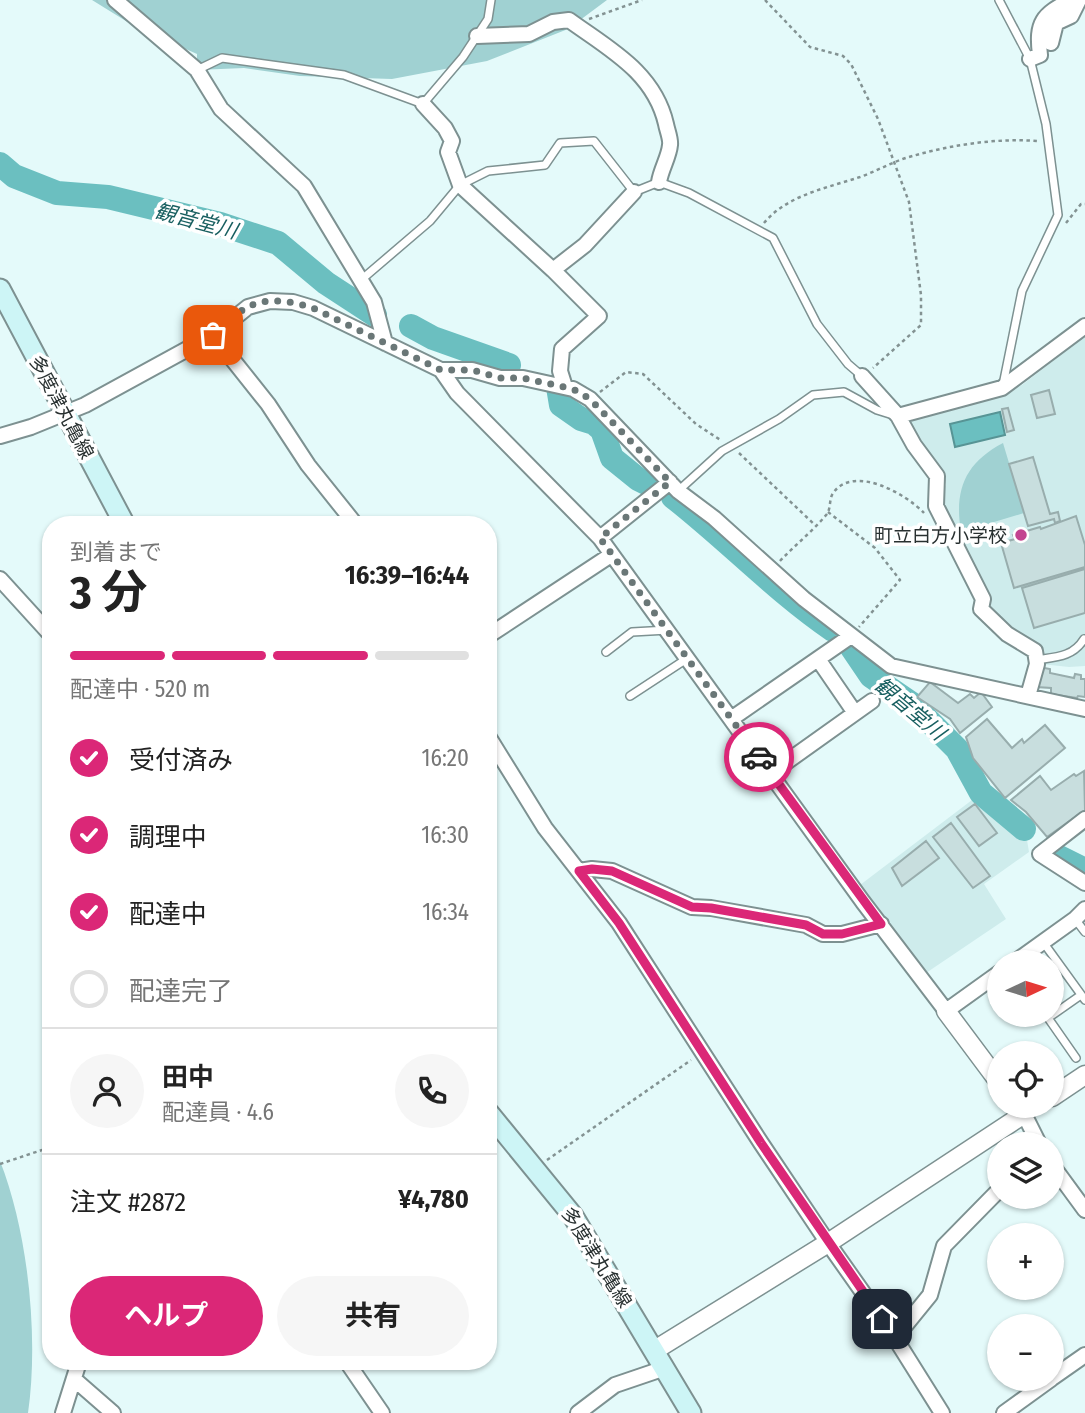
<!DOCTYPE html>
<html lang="ja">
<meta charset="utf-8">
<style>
body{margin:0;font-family:"Fira Sans Condensed","Noto Sans JP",sans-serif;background:#f6f6f6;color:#222;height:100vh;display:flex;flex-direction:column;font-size:26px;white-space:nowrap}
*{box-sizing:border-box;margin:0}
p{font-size:23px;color:#767676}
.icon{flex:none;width:38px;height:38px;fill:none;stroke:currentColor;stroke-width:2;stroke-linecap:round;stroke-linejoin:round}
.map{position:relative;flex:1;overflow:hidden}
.side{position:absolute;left:42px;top:516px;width:455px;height:854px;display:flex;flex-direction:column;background:#fff;border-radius:28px;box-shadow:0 2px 5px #0004}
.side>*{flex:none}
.needle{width:46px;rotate:86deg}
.tools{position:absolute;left:987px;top:950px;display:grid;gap:14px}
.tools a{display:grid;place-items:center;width:77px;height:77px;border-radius:50%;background:#fff;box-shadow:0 2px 5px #0004;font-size:35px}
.pin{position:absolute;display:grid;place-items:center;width:60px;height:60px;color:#fff;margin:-30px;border-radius:14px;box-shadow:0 4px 10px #0006}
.courier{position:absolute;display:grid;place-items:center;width:70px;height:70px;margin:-35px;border:5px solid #db2777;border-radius:50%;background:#fff;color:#222;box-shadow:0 2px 9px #0007}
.headline em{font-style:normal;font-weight:700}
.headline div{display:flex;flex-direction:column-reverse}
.headline{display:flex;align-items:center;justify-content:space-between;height:119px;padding:0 28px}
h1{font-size:46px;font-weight:700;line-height:52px}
.bar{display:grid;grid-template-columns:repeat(4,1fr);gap:10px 7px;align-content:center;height:84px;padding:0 28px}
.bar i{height:9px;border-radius:5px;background:#e0e0e0}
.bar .on{background:#db2777}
.bar p{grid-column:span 4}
.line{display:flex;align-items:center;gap:18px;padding:0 28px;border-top:2px solid #e0e0e0}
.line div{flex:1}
.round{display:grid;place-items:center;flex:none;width:74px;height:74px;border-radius:37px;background:#f6f6f6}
ol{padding:0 28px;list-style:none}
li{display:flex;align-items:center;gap:21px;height:77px}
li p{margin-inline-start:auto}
li .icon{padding:7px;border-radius:50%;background:#db2777;color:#fff;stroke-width:4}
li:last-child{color:#767676}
li i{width:38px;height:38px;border:4px solid #e0e0e0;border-radius:50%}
.cta{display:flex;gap:14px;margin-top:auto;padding:14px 28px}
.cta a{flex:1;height:80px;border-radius:42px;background:#db2777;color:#fff;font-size:28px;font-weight:700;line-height:80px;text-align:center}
.cta a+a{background:#f6f6f6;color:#222}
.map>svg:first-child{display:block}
</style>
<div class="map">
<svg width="1085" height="1413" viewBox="0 0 1085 1413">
<rect width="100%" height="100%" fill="#e4fafa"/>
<path fill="#ceecec" d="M1085,336V666L1069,667L1041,664L1037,645L1029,638L1011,631L990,610L981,579L940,502V493L946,485L944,477L920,447L919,439L911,422L914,418L966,406L999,396L1022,385Z
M976,797L1027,840L1029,852L984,884L1006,919L926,973L860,885Z"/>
<path fill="#a0d1d2" d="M92,0H607L568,29L487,61L392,79L300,76L244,68L197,70V54L134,26Z
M1003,443L1024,513L961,532C954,490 965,463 1003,443Z
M0,1161C28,1232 39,1337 28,1413H0Z"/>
<path fill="#6bbfc0" stroke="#579495" stroke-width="2" d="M1000,412L1005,435L955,447L950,424Z"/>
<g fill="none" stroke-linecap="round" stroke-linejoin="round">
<path stroke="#6bbfc0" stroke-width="24" d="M0,164L14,176L57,193L108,197L220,224L278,243L326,283L375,315
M411,326L433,338L509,365
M558,387L561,405L581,419L594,423L602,430L612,458L638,479L652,486
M673,497C728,540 776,591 833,630
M852,648L871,676L912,704L957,749L981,793L1024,829
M1055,855L1085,870"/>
</g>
<path fill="#c8dede" stroke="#98adad" stroke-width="2" d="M1049,390L1055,414L1037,418L1031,395Z
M1008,408L1014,430L1007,432L1002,409Z
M1033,457L1050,514L1058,512L1060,521L1055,523L1054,519L1028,526L1009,464Z
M1076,516L1085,545V567L1014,588L1001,543L1015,539L1013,535L1040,527L1041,529Z
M1085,569V613L1034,628L1022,588Z
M1039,667L1050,669V673L1074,678L1075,674L1081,675V679H1085V697L1078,696L1077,698L1051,694V688L1036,687Z
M930,682L958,703L970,694L974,698L981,692L992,707L960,733L950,719L917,697Z
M987,719L1012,748L1022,739L1024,743L1045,725L1065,748L1005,798L973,758L966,737Z
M1084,771L1085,810L1047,837L1026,812L1011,800L1040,776L1051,790L1074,774L1076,776Z
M975,804L997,833L979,846L957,817Z
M951,823L990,876L973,888L933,837Z
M926,841L939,858L902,886L892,868Z"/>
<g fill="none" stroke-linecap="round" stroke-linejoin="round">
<g stroke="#7d9191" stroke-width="10">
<path id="service" d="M999,0L1030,59L1046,124L1058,215L1022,291L1003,385
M197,70L222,58L344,75L423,104L463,57L488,19L491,0
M361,280L430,221L460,185L488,171L545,165L560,143L594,141L634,192L659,182L689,193L773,238L817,324L848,364L862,376
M678,491L722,451L779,419L813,395L844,392L877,410L893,415
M606,652L632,632L668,630
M1036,660C1056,657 1073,657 1084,639
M630,696L688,658
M1075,919L1085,932
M1043,942L1085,1000
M1046,1015L1076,1058
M1048,1018L1081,995"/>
</g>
<g stroke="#7d9191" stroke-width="18">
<path id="minor" d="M115,0L197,70L221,109L304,186L374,302L385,343
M477,36L529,34L553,22L569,20C609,49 654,72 666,124C667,130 671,139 670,145C669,157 661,169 659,182
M1051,43L1056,23L1071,16L1079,0
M1030,59L1040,55C1036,22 1042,15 1071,0
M423,104L445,128L452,141L448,152L460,185L553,270L599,316L562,349L560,371L565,387
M553,270L585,245L634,192
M213,335L268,404L308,465L356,525
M441,370L457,393L600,538L863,902L946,1011L999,973
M862,376L898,416L914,445L937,476L936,506L983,599L981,609L1007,634L1035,651L1037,664L1028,696
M898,416L1002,388L1085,326
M0,436L31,427L85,405L213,335L248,307L270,301L293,302L313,308L441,370H472L500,378H523L573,389L590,399L678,491L714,518L804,599L891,666L1085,709
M600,538L670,482
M0,579L51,635
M488,636L611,555
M818,659L855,713
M731,719L851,636
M488,736L545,828L619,923L761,1143L828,1243L895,1338L942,1413
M771,773L872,701
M1085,819L1040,854L1085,883
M579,871L592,869L612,871L692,907L711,908L806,925L823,934H842L881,924
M1015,962L1075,919L1085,909
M1024,1114L1039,1144
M1052,1165L1085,1210
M895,1338L930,1295L944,1246L999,1190
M347,1362L382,1413
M1052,1378L1085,1355
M74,1379L113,1413
M63,1413L79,1362
M578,1413L615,1385L665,1368
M1004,1413L1051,1379"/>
</g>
<g stroke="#7d9191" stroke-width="21">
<path id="tertiary" d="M946,1011L999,1082
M1052,1097L1085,1075
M655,1350L828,1243L1024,1114"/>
</g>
<g stroke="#7d9191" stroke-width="23">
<path id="secondary" d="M0,289L125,525
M488,1112L573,1216L691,1413"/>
</g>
<path stroke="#839292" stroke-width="2.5" stroke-dasharray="3.5 3.5" stroke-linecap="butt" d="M765,0L810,47L843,56L851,64L878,119L909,202L921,295V325L873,368
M589,19L642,0
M764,223C787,195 827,188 860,177C877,171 892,162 909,157C950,145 995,138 1037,141
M1066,223L1081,204H1085
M600,392L626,372L643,374L696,424L722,441
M739,453L815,525
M828,512L875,548L900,580L859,627
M780,561C795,545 813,531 827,514C831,508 829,499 833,493C854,464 906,494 924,513
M547,1160L691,1060
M0,1164L51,1147"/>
<use href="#service" stroke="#fff" stroke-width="7"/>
<use href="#minor" stroke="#fff" stroke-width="14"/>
<use href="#tertiary" stroke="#fff" stroke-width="18"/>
<use href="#secondary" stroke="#cdf5f6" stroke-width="19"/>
</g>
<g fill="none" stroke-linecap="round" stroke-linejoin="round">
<path stroke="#6a7777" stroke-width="7" stroke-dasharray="0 12.6" d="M213,335C224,327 235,313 248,307C268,296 293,302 313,308L441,370H472L500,378H523L573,389L590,399L670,482L600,538L759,757"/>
<path stroke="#db2777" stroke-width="9" d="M759,757L881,924L842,934H823L806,925L711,908L692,907L612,871L592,869L579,871L619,923L761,1143L882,1319"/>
</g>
<circle fill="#c34490" stroke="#fff" stroke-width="2.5" cx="1021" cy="535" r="7"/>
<g text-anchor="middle" stroke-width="7" stroke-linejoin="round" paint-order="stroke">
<g font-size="19" fill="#283030" stroke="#fff">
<text transform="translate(62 407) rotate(62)" y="7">多度津丸亀線</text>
<text transform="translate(597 1257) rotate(58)" y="7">多度津丸亀線</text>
</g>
<g font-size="19" fill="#283030" stroke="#fff" text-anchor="end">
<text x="1007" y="542">町立白方小学校</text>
</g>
<g font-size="21" font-style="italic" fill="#185f60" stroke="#fff">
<text transform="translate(196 221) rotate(15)" y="7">観音堂川</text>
<text transform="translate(910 709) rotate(40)" y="7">観音堂川</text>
</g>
</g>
</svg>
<div class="tools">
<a><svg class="needle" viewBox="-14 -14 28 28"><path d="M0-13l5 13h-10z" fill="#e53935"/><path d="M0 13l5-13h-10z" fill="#767676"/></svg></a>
<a><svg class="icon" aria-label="locate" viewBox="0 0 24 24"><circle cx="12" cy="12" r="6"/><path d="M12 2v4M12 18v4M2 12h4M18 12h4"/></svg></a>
<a><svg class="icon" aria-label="layers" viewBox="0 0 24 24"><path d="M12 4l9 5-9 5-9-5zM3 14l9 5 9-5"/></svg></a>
<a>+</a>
<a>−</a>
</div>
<div class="pin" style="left:213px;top:335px;background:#ea580c"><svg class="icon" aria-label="bag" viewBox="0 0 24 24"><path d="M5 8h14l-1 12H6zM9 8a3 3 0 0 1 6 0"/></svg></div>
<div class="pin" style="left:882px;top:1319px;background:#1f2937"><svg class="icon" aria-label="home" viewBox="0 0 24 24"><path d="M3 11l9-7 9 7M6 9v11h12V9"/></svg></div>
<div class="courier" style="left:759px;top:757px"><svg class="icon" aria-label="car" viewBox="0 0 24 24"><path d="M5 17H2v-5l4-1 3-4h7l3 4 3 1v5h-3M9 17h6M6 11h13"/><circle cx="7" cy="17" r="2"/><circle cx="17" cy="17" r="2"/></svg></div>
<section class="side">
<div class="headline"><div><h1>3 分</h1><p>到着まで</p></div><em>16:39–16:44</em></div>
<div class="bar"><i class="on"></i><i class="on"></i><i class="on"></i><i></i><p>配達中 · 520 m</p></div>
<ol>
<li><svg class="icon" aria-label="check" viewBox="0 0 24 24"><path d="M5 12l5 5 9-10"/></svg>受付済み<p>16:20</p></li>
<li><svg class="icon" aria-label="check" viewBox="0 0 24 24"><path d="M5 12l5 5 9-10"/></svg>調理中<p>16:30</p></li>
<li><svg class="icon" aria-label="check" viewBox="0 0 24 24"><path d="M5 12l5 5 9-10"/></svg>配達中<p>16:34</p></li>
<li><i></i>配達完了</li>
</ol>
<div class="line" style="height:126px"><a class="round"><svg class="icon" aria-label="person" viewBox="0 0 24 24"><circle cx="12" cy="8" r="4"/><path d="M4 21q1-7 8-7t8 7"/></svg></a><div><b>田中</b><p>配達員 · 4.6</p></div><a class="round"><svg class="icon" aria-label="phone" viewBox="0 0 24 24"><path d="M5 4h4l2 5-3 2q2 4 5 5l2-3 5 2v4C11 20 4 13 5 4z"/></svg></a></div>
<div class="line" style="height:91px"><div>注文 #2872</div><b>¥4,780</b></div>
<div class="cta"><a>ヘルプ</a><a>共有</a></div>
</section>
</div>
